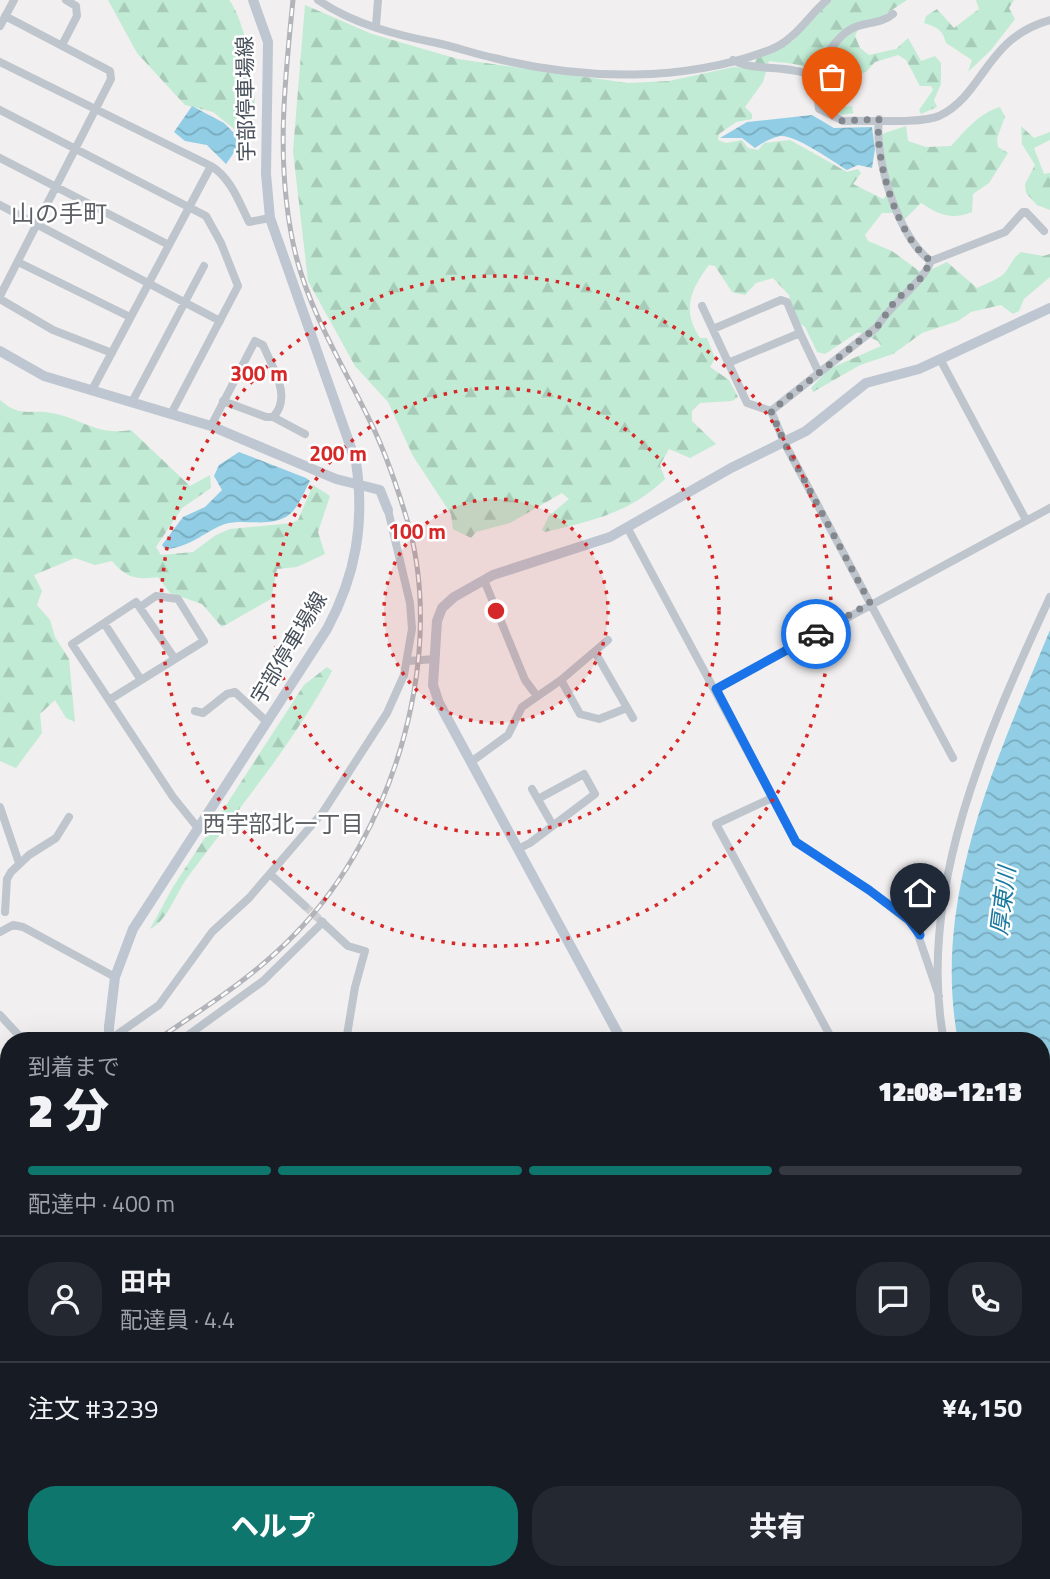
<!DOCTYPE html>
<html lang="ja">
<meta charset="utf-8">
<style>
body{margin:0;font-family:"Titillium Web","Noto Sans JP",sans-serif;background:#242831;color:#f1f3f6;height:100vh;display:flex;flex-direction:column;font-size:26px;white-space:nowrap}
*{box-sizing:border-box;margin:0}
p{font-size:23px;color:#9ea1a6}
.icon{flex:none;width:38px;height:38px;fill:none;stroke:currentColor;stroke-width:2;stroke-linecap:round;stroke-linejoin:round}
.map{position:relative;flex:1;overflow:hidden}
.drawer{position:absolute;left:0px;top:1032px;width:1050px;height:548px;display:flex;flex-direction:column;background:#171b24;border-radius:28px 28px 0 0;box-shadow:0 7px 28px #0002}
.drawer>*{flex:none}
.pin{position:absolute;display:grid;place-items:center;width:60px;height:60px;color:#fff;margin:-72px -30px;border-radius:50% 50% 50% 0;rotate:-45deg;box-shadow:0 0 7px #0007}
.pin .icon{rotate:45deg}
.courier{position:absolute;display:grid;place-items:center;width:70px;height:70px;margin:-35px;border:5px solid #1a73e8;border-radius:50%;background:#fff;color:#222;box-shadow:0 2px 9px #0007}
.overview em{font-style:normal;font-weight:800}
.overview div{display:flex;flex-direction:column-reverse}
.overview{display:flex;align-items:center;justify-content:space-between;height:119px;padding:0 28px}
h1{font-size:46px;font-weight:800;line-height:52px}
.bar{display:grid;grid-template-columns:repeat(4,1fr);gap:10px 7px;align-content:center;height:84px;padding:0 28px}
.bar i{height:9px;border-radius:5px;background:#363941}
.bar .selected{background:#0f766e}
.bar p{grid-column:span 4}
.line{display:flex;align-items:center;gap:18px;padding:0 28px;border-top:2px solid #363941}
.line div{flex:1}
.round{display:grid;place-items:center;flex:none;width:74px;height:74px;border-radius:28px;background:#242831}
.primary-button{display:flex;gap:14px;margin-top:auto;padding:14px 28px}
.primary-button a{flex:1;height:80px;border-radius:28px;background:#0f766e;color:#fff;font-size:28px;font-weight:800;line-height:80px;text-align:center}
.primary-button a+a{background:#242831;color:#f1f3f6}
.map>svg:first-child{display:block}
</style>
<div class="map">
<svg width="1050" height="1579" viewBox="0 0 1050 1579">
<defs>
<pattern id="forest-firs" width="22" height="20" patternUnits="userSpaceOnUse" patternTransform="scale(1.75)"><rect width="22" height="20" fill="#c1ebd4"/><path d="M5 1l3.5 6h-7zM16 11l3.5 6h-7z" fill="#a7cbb8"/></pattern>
<pattern id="water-waves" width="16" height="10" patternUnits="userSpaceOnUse" patternTransform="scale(1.75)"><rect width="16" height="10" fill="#91cee5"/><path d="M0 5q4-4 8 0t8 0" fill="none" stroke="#78aabd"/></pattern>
</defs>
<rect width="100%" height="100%" fill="#f1efef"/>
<path fill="url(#forest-firs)" d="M108,0H229C248,24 264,114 248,140L213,112L185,105L137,53Z
M831,0H907L878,19L861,22L855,36L860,48L869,55L896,49L908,38L921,61L935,56L941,63V84L934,100L937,107L921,114L919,110L933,90L931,86H920L906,60L898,55L875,62L866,72L855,76L831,73L826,82L835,108L852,106L853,113C817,122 825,93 811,73C804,62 781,63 769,61L763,82L745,107L752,114V119L736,122L719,134L718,140L726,143L742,140L748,148L758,150L764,143L790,140L847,172L858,169L861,173L853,184L883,199L893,189L885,172L882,134L906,126L908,141L926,147L951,146C966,130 979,113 1000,107L1005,117L997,138L998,147L1008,153L989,183L973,194L972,212C952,220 939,215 921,203L905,219L893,213H882L865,235L868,241L892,251L919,271L930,270L947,262L977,288C987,283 1001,279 1007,270C1012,262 1013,258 1021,252L1043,256L1050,254V277L1024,299L1019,311L1013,314L1001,305L971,312L958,321L922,333L893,354L860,365L813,392L811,388L829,369L881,346L878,341L858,332L825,354L817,352L805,327L795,320L789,295L773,278L756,283L745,295L732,292L715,266L709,265C691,289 681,310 700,338H707L715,358L710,367L729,380L738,397L732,401L700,403L692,411V421L716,444L690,458L669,449L660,465L665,479C630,513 591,521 545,532L542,530L549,516L569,499L562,493L510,523L476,532L471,538L453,529L451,514L413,456L388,402L355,366L308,281L293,151L305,5L372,34L458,59L542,71L628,83L669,81L734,67L754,69L756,59L793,41Z
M976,0H1014L1009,8L1015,19L991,50L968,72L972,60L946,43C943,30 937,27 924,23L926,16L937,9L954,28L979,9Z
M1021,126L1034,138L1050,132V140L1034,148L1044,174L1050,173V210L1037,205L1026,193L1025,184L1035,165L1022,144Z
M0,400C21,418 27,409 51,413C83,418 94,436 131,430L190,486L210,475L211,488L182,508L156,547L161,555L193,552L216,535L230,529L292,523L298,520L313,485L330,496L318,532L325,554L297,567L277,569L271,599L222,627L202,604L170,593L158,577C137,580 126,578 112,561L95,565L75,558L34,575L42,591L37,605L50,620L55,637L69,659L75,722L66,718L55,700L40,714L42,733L16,768L0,761Z
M327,667L332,671C292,746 237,810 187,878C175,895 168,920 150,929L173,887L304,685Z"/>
<path fill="url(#water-waves)" d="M192,106L224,123L242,141L226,164L207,145L185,141L174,132Z
M812,115L834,128L872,127L875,149L872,168L858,165L847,170C834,162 795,134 780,136C771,138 762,143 755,148L742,138H720L747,122Z
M239,452L306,478L310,481C304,492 299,506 290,514C272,529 245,518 225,524C203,532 190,548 165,549L162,545L183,517L205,507L222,490L214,476L219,465Z
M1050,630V1257L1041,1238V1041H958C931,897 997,759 1050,630Z"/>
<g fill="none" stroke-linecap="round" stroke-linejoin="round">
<path stroke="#cfcfd1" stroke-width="8" stroke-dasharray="8 4" stroke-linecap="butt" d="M305,906L319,919"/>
<path stroke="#bec5cd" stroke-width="8" d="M318,0C353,24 396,35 437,43C456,47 475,54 494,58C583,80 685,83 772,49C796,39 808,16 827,0
M0,26L14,0
M376,26L378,0
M62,45L77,16L76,6L66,0
M733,60C750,71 789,65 811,75L815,79L819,109L843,121C866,120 921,124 939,116C985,94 985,38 1050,20
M0,62L211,166C231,178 239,202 249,222L270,218
M815,79C820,63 836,37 851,29C865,21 880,25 893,14
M0,110L206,216L221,243L238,286L171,414
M879,119C874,157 898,239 931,261C921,285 892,302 877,327L771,411L785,444L953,758
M0,158L167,244
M0,205L220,321
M931,261L1005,232L1023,212H1026L1044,231
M18,262L130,317
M0,296L111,79L110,71L5,16
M0,299L53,330L112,353
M702,306L747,403L771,411
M713,329L781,300L787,302L800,333
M940,359L1026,520
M728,363L800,333L819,373
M92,390L211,166
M132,402L204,266
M273,417L305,434
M211,426L255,341L263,345C272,367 293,397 273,417H266L223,401
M627,527L796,842L869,890L915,926L939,996
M484,580L525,680L537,696
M104,623L141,680
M595,652L633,718
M175,659L136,602L72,644L173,797L198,828
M408,661L435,659
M561,680L580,714L599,719L627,708
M716,689L1050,508
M109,700L204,641L178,599L156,596L140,607
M195,711L203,713L227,694L235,692L267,722
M471,762L508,735L522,707L561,680L608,640
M532,789L552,824
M772,798L716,824L833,1041
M0,807L19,863
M518,849L530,843L595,794L584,774L538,799
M270,874L305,906
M5,912L7,879L11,872L29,855L56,838L69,817
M321,921L348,946L365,951L355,987L346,1041
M0,932L13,925L23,927L115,977
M0,1015L24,1041
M108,1041L159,1005L212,932L249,898L323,812L387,713L404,675L412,629L410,603L388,510
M180,1041L263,981L323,922
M944,1041C915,892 989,729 1050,597
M0,1109L9,1106
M0,1182L9,1178
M0,1200L9,1210
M1041,1371L1050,1392
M0,1408L9,1409
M0,1428L9,1435
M1041,1569L1045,1579
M188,1572L194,1579
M372,1572L373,1579
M399,1572L405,1579
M469,1572L475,1579
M555,1572L561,1579
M286,1579L303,1572
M500,1579L508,1572L519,1576L524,1572
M917,1579L925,1576"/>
<path stroke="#bec6d1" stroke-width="10" d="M0,351L44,376L211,426L336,479L380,490L388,510
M109,1027L115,977L133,929L327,629C356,575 365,523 356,462L270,218L266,174L268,42L253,0
M622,1041L439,703L433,685L437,621L442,608L454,597L493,575L610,537L731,468L806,431L866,383L919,369L1050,308
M1041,1283L1050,1279
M0,1398L9,1391
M604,1579L610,1572"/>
<path stroke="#b1bccc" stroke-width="12" d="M0,1521L9,1532
M41,1572L47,1579"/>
<g stroke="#b2b4b9" stroke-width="5">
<path id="rail" d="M155,1041C204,1008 254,977 295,934C395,832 450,648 404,510C394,478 383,446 368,417C342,364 311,314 296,256C275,170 284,87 293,0
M0,1149L9,1144
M0,1174L9,1169
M440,1572L446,1579"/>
</g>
<use href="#rail" stroke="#fff" stroke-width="2.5" stroke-dasharray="8" stroke-linecap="butt"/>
<path stroke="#bec6d1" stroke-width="10" d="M109,1041V1027"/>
</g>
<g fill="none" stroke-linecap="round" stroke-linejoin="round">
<path stroke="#83888f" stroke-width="7" stroke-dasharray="0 12.6" d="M816,634L870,603L785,444L771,411L877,327L895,301L922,277L931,261C897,238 874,158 879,119L843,121L832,119"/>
<path stroke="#1a73e8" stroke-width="9" d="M816,634L716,689L796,842L869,890L909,920L920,935"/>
</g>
<circle cx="496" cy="611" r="112" fill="#d62828" fill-opacity=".12"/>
<g fill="none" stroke="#d62828" stroke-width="3.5" stroke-dasharray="3.5 7">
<circle cx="496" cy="611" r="112"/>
<circle cx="496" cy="611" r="223"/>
<circle cx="496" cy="611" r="335"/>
</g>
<g text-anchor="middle" stroke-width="5" stroke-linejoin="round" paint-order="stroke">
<g font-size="21" fill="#48515b" stroke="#fff">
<text transform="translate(246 99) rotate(-91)" y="7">宇部停車場線</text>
<text transform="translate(289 648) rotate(-59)" y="7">宇部停車場線</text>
</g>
<g font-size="23" fill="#5c5f63" stroke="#fff">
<text x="283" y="832">西宇部北一丁目</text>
</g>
<g font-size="23" font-style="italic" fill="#18799f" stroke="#fff">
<text transform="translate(1003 901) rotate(-83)" y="8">厚東川</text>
</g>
<g font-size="24" fill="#5c5f63" stroke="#fff">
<text x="59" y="222">山の手町</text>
</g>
</g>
<circle cx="496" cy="611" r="10" fill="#d62828" stroke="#fff" stroke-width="3.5"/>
<g font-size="21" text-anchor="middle" font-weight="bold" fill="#d62828" stroke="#fff" stroke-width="5" stroke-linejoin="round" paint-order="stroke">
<text x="259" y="381">300 m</text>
<text x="338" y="461">200 m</text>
<text x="417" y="539">100 m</text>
</g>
</svg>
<div class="pin" style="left:832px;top:119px;background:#ea580c"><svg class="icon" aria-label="bag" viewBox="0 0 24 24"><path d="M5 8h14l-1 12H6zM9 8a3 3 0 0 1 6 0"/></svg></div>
<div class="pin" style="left:920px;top:935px;background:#1f2937"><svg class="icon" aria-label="home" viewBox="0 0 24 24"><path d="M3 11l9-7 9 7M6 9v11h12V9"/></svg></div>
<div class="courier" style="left:816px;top:634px"><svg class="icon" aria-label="car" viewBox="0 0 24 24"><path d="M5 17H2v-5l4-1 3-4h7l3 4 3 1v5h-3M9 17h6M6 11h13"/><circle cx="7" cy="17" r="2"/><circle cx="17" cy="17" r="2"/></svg></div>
<section class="drawer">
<div class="overview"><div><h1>2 分</h1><p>到着まで</p></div><em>12:08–12:13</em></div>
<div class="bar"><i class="selected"></i><i class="selected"></i><i class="selected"></i><i></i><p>配達中 · 400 m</p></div>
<div class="line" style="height:126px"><a class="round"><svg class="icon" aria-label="person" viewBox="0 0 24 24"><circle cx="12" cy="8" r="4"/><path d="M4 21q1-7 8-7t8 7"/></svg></a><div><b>田中</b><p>配達員 · 4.4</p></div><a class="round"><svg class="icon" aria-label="chat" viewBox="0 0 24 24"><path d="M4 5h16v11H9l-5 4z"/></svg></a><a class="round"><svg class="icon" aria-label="phone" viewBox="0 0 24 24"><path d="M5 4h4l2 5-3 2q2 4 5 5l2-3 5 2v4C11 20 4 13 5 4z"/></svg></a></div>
<div class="line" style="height:91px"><div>注文 #3239</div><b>¥4,150</b></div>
<div class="primary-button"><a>ヘルプ</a><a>共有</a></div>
</section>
</div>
